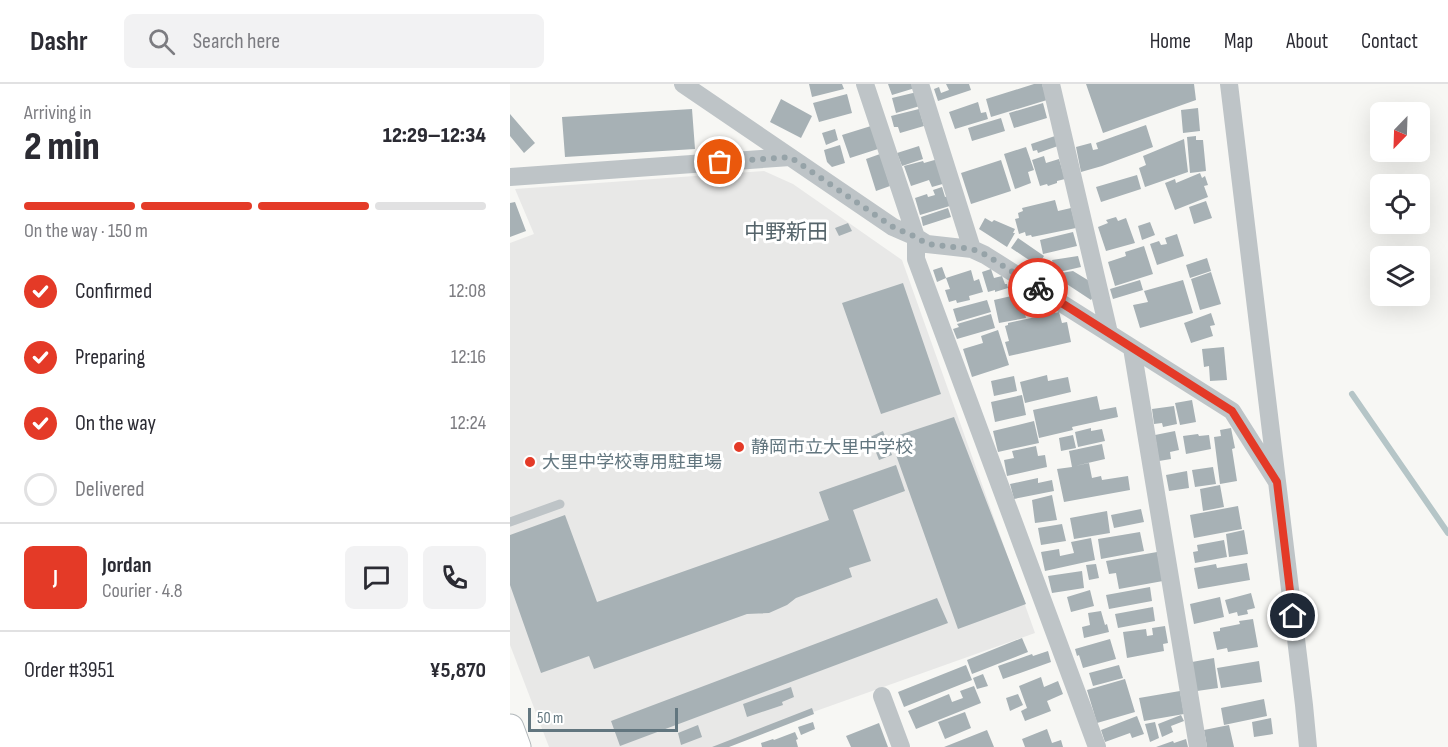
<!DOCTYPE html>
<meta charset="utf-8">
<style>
body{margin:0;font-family:"Sofia Sans Condensed","Noto Sans JP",sans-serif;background:#f2f2f3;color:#2b2b33;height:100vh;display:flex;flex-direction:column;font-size:22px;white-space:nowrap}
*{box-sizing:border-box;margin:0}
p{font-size:20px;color:#7c7c81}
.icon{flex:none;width:33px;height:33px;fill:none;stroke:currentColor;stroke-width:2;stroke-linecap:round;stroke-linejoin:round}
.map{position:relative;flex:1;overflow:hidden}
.details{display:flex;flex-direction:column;background:#fff;width:510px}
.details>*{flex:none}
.needle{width:39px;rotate:203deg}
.tools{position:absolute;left:860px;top:18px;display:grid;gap:12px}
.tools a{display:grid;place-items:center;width:60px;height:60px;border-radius:9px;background:#fff;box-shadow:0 6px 24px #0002;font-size:30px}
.scale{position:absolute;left:18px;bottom:15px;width:150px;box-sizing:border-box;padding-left:6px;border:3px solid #62767f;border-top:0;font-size:16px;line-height:21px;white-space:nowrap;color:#62767f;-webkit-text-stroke:4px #fff;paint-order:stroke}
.pin{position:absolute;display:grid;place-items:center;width:51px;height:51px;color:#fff;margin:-26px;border:3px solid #fff;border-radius:50%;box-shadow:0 2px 6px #0007}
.courier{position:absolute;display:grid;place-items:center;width:60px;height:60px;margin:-30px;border:4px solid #e43a27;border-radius:50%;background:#fff;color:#222;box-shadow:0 2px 8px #0007}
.headline em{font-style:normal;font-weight:800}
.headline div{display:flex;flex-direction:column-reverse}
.headline{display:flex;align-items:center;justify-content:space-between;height:102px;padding:0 24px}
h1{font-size:39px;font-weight:800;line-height:45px}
.bar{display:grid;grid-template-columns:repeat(4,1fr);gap:9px 6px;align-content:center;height:72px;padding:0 24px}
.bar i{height:8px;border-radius:4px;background:#e1e1e2}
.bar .current{background:#e43a27}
.bar p{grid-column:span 4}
.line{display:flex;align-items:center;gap:15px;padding:0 24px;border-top:2px solid #e1e1e2}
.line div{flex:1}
.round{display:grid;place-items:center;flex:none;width:63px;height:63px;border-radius:9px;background:#f2f2f3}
ol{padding:0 24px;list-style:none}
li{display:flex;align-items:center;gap:18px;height:66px}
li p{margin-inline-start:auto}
li .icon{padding:6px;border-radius:50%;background:#e43a27;color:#fff;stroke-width:4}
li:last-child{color:#7c7c81}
li i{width:33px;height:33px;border:3px solid #e1e1e2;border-radius:50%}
header{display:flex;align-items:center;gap:36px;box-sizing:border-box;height:84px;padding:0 30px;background:#fff;border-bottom:2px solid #e1e1e2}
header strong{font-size:28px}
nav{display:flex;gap:33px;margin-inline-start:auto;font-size:21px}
.search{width:420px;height:54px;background:#f2f2f3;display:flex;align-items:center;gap:15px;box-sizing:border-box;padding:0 21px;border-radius:9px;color:#7c7c81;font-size:22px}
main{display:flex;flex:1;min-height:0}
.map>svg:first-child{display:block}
</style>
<header>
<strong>Dashr</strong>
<div class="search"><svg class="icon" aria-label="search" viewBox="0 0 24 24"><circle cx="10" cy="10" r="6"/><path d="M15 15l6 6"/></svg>Search here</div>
<nav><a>Home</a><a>Map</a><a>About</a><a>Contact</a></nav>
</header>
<main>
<section class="details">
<div class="headline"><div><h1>2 min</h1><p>Arriving in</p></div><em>12:29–12:34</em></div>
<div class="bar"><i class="current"></i><i class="current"></i><i class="current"></i><i></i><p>On the way · 150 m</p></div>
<ol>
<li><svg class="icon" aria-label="check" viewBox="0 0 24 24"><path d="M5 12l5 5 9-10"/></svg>Confirmed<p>12:08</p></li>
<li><svg class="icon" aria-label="check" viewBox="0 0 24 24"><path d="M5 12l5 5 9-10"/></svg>Preparing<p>12:16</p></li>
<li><svg class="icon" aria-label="check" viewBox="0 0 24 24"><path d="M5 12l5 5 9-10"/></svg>On the way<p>12:24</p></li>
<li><i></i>Delivered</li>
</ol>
<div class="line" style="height:108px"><b class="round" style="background:#e43a27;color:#fff">J</b><div><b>Jordan</b><p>Courier · 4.8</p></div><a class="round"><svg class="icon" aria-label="chat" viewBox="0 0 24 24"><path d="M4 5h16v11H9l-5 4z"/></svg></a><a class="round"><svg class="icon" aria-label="phone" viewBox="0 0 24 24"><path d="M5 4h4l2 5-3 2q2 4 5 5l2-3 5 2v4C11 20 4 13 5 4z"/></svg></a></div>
<div class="line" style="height:78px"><div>Order #3951</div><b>¥5,870</b></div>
</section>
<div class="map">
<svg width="938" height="663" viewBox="0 0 938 663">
<rect width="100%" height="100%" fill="#f7f7f4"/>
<path fill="#e8e8e7" d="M254,87L283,100L392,176L525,549L205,663H39L0,561V159L24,150L5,105Z"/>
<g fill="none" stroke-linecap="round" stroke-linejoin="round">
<path stroke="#b5c5c7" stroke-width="6" d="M842,310L938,449"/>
</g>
<path fill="#a7b1b5" d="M299,0H332L334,5L302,13Z
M378,0H404L405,4L382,11Z
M436,0H459L461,6L428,17L424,5L429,3L431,9L439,6Z
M524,0H532L537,16L481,33L476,15Z
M576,0H684L686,16L593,49Z
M407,8L410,22L386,29L382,14Z
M337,10L342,29L309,38L303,19Z
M271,15L302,32L291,54L260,38Z
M468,18L471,29L476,28L478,35L445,45L439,28Z
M533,19L537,34L504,44L499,29Z
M688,24L690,47L673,49L671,26Z
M182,25L185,65L55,73L52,33Z
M409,25L414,42L390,49L388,43H384L381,32Z
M0,30L25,59L14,69L0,52Z
M491,34L495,47L462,57L458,44Z
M636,41L643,63L592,82L571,88L566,63L581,59L583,66L588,65L586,59Z
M361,42L368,65L340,74L332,51Z
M325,45L328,56L316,61L312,49Z
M545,52L548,62L528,69L527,66L523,67L521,60Z
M686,52V56H693L696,87L680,89L677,53Z
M674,55L678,88L635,103L629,84L636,81L633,72Z
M330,61L335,79L322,83L317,78L314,66Z
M409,62L413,75L392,82L387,69Z
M516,63L524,86L518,88L521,99L505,105L494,70Z
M370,70L380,102L366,107L356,75Z
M534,72L536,79L549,75L555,95L547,97V99L538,102L537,100L530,102L522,76Z
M428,75L436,99L422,103L419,96L401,102L394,82L413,77L414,79Z
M491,76L501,107L461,120L451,89Z
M690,89L692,94L695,92L698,101L694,102L698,113L665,126L655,99L665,95L666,99Z
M627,91L631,105L591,118L586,103Z
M432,103L435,113L440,111L443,121L410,131L405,114L417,110L418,113L425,111L423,106Z
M545,116L548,127L561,124L566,144L522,153L521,151L516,152L515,148L509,150L505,135L509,134L508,129L513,127L512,124Z
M696,117L702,134L684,140L679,123Z
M5,118L16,147L0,153V119Z
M438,124L441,133L413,142L411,133Z
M606,133L608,137L616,134L625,159L596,167L588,143L598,139L596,136Z
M475,134L482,138L484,136L505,145L503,149H505L497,163L469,145Z
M640,138L645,151L632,156L628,142Z
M338,139L342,147L329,152L325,144Z
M563,148L567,162L533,170L530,156Z
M667,150L674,172L647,181L640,160L649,157L651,161L657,160L655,154Z
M508,154L534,172L528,182L501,164Z
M634,162L643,190L605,202L598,178L616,172L615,168Z
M568,172L571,183L545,189L542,176Z
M697,174L701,187L680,194L676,181Z
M432,183L436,194L427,198L423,186Z
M481,185L484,194L492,192L495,200H497L498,204L485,208V206L478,208L472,188Z
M461,186L464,197L469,195L473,208L459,212L460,216L447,219L446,216L439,218L435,206L440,205L436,194Z
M563,187L581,198L584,211L581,216L546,193L551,189Z
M701,188L711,220L690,226L681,195Z
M630,196L633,206L603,215L600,205Z
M673,196L683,229L630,244L623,221L638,218L634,207Z
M393,199L431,310L371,330L332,219Z
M510,210L516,234L489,239L484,216Z
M477,216L481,228L447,238L443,225Z
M549,228L552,239L557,238L561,258L499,272L495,258L499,257L495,242L498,241V239Z
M701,229L705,241L700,242L703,252L681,259L674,239Z
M481,230L485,244L447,255L443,245L449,243L447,240Z
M488,246L499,281L462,293L453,265L473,259L471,252Z
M714,263L717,296L700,297L699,282L694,283L692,265Z
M537,291L538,297L558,293L561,308L515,319L510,298Z
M504,292L507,307L484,312L481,297Z
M512,311L516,331L485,338L481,318Z
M587,312L590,326L606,323L608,333L562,343L563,346L529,354L523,326Z
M682,316L686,338L670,341L665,319Z
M664,322L667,340L653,343L652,339L644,340L642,325Z
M444,333L516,520L448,545L380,354Z
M524,337L529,359L488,368L483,347Z
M581,344V347L592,345L595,357L568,363L565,348Z
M721,344L725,364L722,365L727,397L710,400L704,353L711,352L710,346Z
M373,347L382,371L369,376L360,353Z
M665,347L669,366L660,368L661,375L649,377L645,351Z
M688,350L689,352L699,351L701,365L676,370L673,352Z
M563,351L566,364L551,367L549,354Z
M592,360L595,375L565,382L579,379L582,394L591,392L592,396L618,392L620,406L554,418L547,385L562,383L559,367Z
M526,362L528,372L535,371L537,383L497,392L494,376L504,374L502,367Z
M386,381L395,407L343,426L361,477L339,484L342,493L286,514L277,521L259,529L237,530L84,585L79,572L31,589L0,501V451L55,431L87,518L319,436L309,408Z
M703,383L706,400L685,403L682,386Z
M677,387L679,404L659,407L656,391Z
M528,394V399L542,396L544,407L504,415L500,400Z
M710,401L714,423L693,427L690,405Z
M542,411L547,436L525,439L522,416Z
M728,422L732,445L684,454L680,431Z
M631,425L634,438L604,444L601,431Z
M597,427L600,449L564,455L560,434Z
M552,440L556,457L531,461L528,444Z
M734,446L738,470L719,473L716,450Z
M630,448L634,467L591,475L588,455Z
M581,454L585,476L535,487L531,468L549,465L550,472L564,469L561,458Z
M714,456L717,473L685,479L683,468L688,467L687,461Z
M647,468L653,497L609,505L606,489L599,490L596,477Z
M737,479L740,496L688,505L684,484L706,480L707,484Z
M586,480L589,494L579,496L576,481Z
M572,487L574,504L542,509L538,492Z
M640,503L642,517L599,525L596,511Z
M580,506L584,522L561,528L557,513Z
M741,509L745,524L737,526L738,530L728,532L727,528L719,530L715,516Z
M710,513L714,533L684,540L680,520Z
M427,514L438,539L110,662L101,637Z
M643,523L645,537L608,544L605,530Z
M591,527L595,541L597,540L599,548L574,554L572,543L580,541L578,529Z
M743,535L748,563L718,568L717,564L707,566L703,548L710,547V544L730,540L729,537Z
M655,542L658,559L653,560L654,567L617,574L613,548L636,545L637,552L643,551L642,544Z
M512,554L518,568L462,590L457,576Z
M600,555L606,575L573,584L569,571L567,572L565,565Z
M538,567L541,578L493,595L488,582L522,570L523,572Z
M704,574L708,604L687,607L682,578Z
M749,577L752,598L711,604L707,584Z
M456,581L462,596L394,623L388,608Z
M609,581L613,594L583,602L579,589Z
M473,590L478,602L467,605L463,594Z
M531,593L534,603L548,597L553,610L537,617L541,627L515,637L511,627L517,624L509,602Z
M615,595L625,628L587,639L577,606Z
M464,602L471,619L406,645L398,627L439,610L442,618L453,614L450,607Z
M281,603L284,613L272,618L273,621L237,633L233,620Z
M670,607L674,630L634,637L629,614Z
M508,610L513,621L500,627L496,614Z
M754,615L757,632L714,641L711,624Z
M302,624L304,630L219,663H202Z
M455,628L461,644L435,655L428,638Z
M671,631L674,637L661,642L663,648L652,653L648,640Z
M627,632L634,650L622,654L620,649L595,658L591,646Z
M761,634L763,650L744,653L742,638Z
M303,638L305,645L291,651L288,643Z
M645,638L649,654L640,658L635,640Z
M369,639L378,663H341L336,652Z
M188,641L192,653L171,661L168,649Z
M719,641L724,663H697L694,646Z
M537,645L542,659L551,656L553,663H515L512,655Z
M477,646L484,663H434Z
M285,648L288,655L286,656L288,663H252L251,659L263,655L264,656Z
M676,655L678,663H646L663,657L664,659Z"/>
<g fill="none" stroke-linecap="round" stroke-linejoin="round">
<g stroke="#b2b8bb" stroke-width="29">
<path id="primary" d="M0,644L7,663"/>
</g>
<path stroke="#bec4c7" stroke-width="9" d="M0,438L50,420"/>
<path stroke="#bec4c7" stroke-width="18" d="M173,0L383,143L406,153L417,160L462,165L475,171L722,327L767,398
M355,0L406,153V175L587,663
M410,0L462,165
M541,0L599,249
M719,0L794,621L798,663
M0,93L280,73
M622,264L688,663
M372,612L391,663"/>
<use href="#primary" stroke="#fff" stroke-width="27"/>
</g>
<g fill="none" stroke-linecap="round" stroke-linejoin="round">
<path stroke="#96a3a8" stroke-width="6" stroke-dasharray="0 10.8" d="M210,78L280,73L383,143L406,153L417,160L462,165L476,171L528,204"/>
<path stroke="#e43a27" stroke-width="8" d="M528,204L722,327L767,398L783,532"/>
</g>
<g fill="#e43a27" stroke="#fff" stroke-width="2">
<circle cx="229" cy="363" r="6"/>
<circle cx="20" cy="378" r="6"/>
</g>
<g text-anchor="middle" stroke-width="6" stroke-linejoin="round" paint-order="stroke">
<g font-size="18" fill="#62767f" stroke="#fff" text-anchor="start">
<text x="241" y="369">静岡市立大里中学校</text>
<text x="32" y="384">大里中学校専用駐車場</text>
</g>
<g font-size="21" fill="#54636a" stroke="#fff">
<text x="276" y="155">中野新田</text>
</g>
</g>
</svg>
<div class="tools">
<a><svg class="needle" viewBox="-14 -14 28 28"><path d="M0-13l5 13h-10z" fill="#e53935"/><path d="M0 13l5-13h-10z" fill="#7c7c81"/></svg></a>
<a><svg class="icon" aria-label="locate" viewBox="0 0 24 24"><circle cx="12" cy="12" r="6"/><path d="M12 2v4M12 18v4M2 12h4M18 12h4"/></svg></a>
<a><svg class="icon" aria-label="layers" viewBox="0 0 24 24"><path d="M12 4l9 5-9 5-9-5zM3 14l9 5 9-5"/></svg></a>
</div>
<div class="scale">50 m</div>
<div class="pin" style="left:210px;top:78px;background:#ea580c"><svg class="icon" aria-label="bag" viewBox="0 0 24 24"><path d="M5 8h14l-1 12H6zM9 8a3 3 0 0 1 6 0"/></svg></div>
<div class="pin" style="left:783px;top:532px;background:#1f2937"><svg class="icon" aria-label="home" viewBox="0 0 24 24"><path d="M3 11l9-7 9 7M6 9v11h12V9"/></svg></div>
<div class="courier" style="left:528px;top:204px"><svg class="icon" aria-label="bike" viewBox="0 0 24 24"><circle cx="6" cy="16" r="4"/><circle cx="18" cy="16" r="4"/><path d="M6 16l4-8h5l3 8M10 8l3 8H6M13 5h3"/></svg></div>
</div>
</main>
